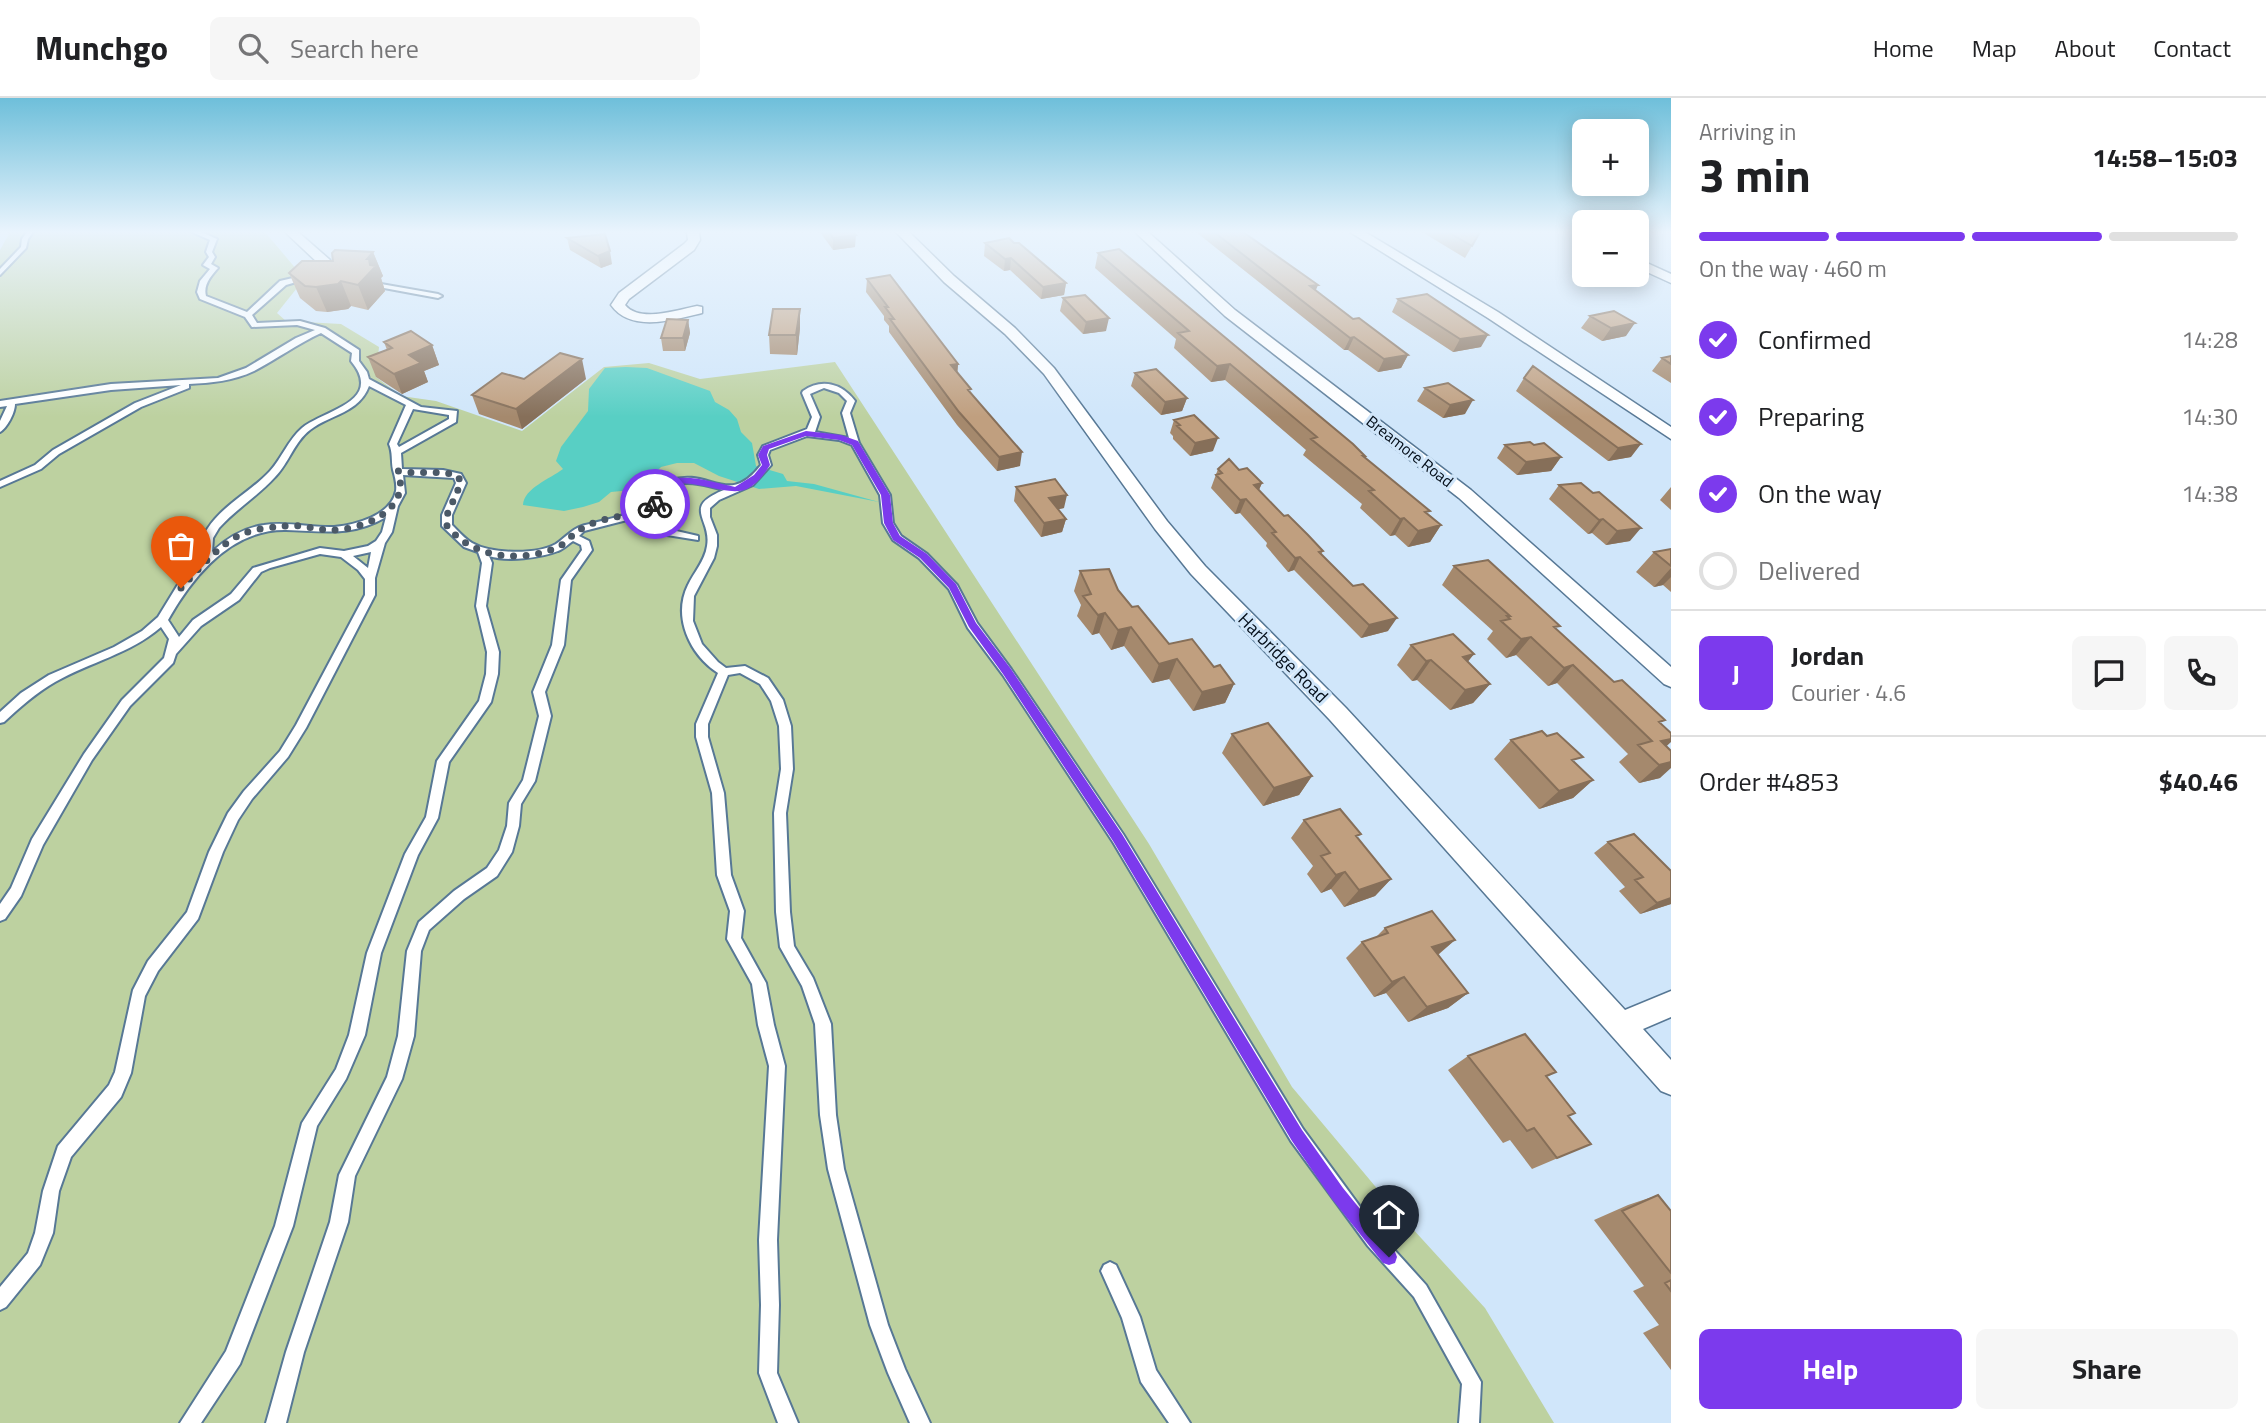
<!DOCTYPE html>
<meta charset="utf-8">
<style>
body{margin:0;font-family:"Titillium Web",sans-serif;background:#f6f6f6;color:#202124;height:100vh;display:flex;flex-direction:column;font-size:26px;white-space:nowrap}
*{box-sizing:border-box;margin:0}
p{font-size:23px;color:#757577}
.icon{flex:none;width:38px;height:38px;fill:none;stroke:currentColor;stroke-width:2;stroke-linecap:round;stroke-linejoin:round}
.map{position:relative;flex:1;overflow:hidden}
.drawer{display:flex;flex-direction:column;background:#fff;width:595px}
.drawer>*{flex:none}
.fabs{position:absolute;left:1572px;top:21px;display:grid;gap:14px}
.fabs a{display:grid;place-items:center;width:77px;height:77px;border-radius:10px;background:#fff;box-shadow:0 4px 18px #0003;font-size:35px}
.pin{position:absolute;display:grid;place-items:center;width:60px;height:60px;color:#fff;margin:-72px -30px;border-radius:50% 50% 50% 0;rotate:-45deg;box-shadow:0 0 7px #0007}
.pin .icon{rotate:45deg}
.courier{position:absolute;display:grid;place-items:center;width:70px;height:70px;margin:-35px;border:5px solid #7c3aed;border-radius:50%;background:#fff;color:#222;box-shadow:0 2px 9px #0007}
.head em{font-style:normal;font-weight:700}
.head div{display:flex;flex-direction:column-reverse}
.head{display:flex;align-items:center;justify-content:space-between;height:119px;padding:0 28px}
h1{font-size:46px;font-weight:700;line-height:52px}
.bar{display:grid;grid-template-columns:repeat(4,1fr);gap:10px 7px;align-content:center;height:84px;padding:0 28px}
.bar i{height:9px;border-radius:5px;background:#e0e0e0}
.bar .active{background:#7c3aed}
.bar p{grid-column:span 4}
.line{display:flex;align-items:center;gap:18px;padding:0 28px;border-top:2px solid #e0e0e0}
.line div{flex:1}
.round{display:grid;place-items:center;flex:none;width:74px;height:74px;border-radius:10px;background:#f6f6f6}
ol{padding:0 28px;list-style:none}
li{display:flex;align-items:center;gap:21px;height:77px}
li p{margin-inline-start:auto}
li .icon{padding:7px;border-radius:50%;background:#7c3aed;color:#fff;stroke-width:4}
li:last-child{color:#757577}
li i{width:38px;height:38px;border:4px solid #e0e0e0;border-radius:50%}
.button{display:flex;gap:14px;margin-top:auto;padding:14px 28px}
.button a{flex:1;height:80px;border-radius:10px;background:#7c3aed;color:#fff;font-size:28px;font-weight:700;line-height:80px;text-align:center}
.button a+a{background:#f6f6f6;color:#202124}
header{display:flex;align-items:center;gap:42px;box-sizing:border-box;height:98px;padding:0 35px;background:#fff;border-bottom:2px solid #e0e0e0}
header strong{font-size:33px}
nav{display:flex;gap:38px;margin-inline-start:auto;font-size:24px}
.search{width:490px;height:63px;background:#f6f6f6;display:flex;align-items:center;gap:18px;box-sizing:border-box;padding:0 24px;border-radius:10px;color:#757577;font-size:26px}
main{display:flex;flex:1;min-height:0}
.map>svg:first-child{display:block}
</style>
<header>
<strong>Munchgo</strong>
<div class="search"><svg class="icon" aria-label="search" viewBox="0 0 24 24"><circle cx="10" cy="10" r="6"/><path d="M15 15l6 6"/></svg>Search here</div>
<nav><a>Home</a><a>Map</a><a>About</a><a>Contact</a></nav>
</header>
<main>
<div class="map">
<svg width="1671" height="1325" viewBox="0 0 1671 1325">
<rect width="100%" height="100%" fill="#d0e6fa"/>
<path fill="#bdd1a0" d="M10,134H265L297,172L301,185L277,215L286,223L341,226L379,249L376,279L401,298L436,303L522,333L604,269L649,265L700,281L835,264L1149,746L1292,989L1390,1106L1485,1210L1554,1325H0V152Z"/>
<path fill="#58cfc4" d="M626,269L647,270L710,293L715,304L729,312L737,321L741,334L752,345L756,368L783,376L787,383L814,386L879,404L796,388L759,391L719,378L694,365H677L661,369L644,386L632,392L611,394L599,404L583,409L564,413L523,407C524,390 550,381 563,371L556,363L561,349L588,313L589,291L605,270Z"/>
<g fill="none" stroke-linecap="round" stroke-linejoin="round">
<g stroke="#577895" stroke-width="4">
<path id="lane" d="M27,134H33L28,141L26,150L0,177V171L21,149L22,141Z
M192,134H201L217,141L212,154L215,159L211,166L218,170C211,178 203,187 206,198L247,214L280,183L310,176V180L286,187L252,217L257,225L300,223L325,230L359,252V263L367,274L369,281L421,309L457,313L456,324L401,355L402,371L443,372L461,376L466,385L452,417V427C458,433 465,441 472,445C491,456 537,457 556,446C565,440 572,431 582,428C595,424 641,415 649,407C657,399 654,388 669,383C710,368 727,411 761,367L758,357L763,348L807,331L812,319L802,295L803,293C821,280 842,285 855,303L850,315L859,345L890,397L893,425L901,438L927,456L957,487L977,525L1011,571L1123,736L1303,1031L1380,1136L1426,1187L1481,1284L1479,1325H1459L1462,1286L1414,1199L1368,1148L1291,1043L1113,744L1003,577L968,530L949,491L919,460L893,442L883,425L880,397L852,347L839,342L807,338L770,352L768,357L771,367L753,387L719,402L710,410V419L717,437V448L714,460L694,498L693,523L702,546L718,564L726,570L745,568L768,580L783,602L791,628L793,671L786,715L790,814L794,848L813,880L831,926L836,1017L844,1071L888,1227L905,1271L930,1325H910L888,1275L870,1227L828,1071L820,1017L815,926L802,888L780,849L776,814L774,715L781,671L779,628L771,603L760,586L740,575L728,577L708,626V639L724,695L731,777L744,813L741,840L766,885L774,927L785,968L777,1142L779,1207L777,1275L798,1325H778L759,1275L761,1207L759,1142L769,968L758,927L752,886L727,841L730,813L717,777L712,695L696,639V626L718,575C690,557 672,519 688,487C694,474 705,463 707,448C712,421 681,409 724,392C709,388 682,379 668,391C662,396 660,405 656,411L637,419L672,432L698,438V442L667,437L627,422L584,433L579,438L589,443L592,452L571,482L564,547L545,594L551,618L535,683L521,706L519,728L512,754L497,778L464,801L429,832L421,853L414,938L402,981L355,1078L348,1124L304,1254L286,1325H266L286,1254L330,1124L339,1077L387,979L398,938L407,853L419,824L454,793L487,770L499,752L507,728L509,705L523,682L539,618L533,594L552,547L561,482L582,452L581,447L573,443C568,446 564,451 558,453C540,460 508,464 489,458L492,465L486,508L499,554L498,576L491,604L449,664L438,720L418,757L381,855L365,937L346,981L317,1028L293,1128L240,1266L201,1325H180L226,1253L275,1128L302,1025L336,971L349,937L367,855L405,756L426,719L437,663L479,603L486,576L487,554L476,508L482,465L478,454L464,449L442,428V417L456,385L454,380L403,377L405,395L398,408L392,434L385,445L375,480V497L306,630L288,659L252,701L238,722L223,754L198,821L158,873L145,898L131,975L121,999L71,1059L59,1093L53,1135L40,1167L6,1209L0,1212V1189L28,1155L35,1135L43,1093L58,1048L109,987L115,974L133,892L148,863L187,814L209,754L228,715L244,693L280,653L296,627L365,497V481L358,472L341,459L320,456L270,470L261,474L239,502L201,528L176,556L173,565L130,608L92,662L43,747L21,798L5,821L0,823V806L11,790L32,741L84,656L122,602L164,560L169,541L161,529C130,556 90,564 55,584C36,595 20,609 4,624L0,625V614L21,595L49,577L114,549L142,533L158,519L177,488L202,463C202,455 201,444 204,437C218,409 250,395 270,373C282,360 288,342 302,330C324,312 385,304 351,263L352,255L321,235C297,246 277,261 254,273C233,283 211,285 189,286V290L141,309L59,356L41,371L0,389V383L35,367L53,352L135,305L181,287L111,292L15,306C15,315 7,330 0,334V323L7,308L0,309V303L111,286L218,280L246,270L296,240L315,232L297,227L252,229L245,219L200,201L197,194L200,183L210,171L203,167L209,159L206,154L210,142ZM369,288L406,307L389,346C393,355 391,362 393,372C395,379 397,386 396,393C391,418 355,427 334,429C311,430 287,423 264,427C243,430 227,440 212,454L213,440L219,430C236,411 258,398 275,379C289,365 294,344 310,332C331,316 359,315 369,288ZM824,290L839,295L847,303L842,315L849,340L815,334L820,319L810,296ZM413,311L449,317V321L399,349L397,346ZM386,419L382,434L376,443L368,448L344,453L320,450L253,470L231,496L193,522L179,539L168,522C193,478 231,431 286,432C324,433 352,439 386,419ZM371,454L368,470L353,458Z
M381,186L438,196L442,198L438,200L384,190H381Z
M1110,1164L1116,1167L1140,1219L1156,1272L1190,1325H1169L1141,1284L1122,1220L1101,1173L1104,1167Z"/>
</g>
<g stroke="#577895" stroke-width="3">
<path id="street" d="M285,134H298L330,162L328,165H318Z
M687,134H699L700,142L694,152L629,201L625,207C640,225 677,212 697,208L702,209V215C673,222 631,235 611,207L619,195L684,146L688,142Z
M896,134H909L954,178L1015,230L1054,270L1167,423L1205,468L1346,610L1625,912L1671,893V919L1643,931L1671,962V997L1661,993L1330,622L1191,476L1155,431L1044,276L1005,236L944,184Z
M1135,134H1148L1235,212L1471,392L1671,569V589L1664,586L1459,400L1225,218Z
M1350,134H1365L1498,214L1671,329V341L1488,220Z
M1572,134H1584V141Z
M1636,160L1671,176V185L1636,169Z"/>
</g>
<use href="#lane" fill="#fff" fill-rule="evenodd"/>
<use href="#street" fill="#fff" fill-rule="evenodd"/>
</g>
<path fill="#a5896d" d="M820,134H853L855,149L833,152Z
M1196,134H1243L1316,193L1353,221L1408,257L1401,270L1378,274L1348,252H1344Z
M1422,134H1480L1465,160Z
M567,140L612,166L601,170L570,152Z
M985,145H1014L1066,185L1064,197L1041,201L1010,172L1004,173L984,158Z
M373,154L383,178L381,180L385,193L368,212L351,208L348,211L327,214L316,213L300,200L289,175Z
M1098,155L1364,359L1441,427L1430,444L1408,449L1395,437L1390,438L1360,410L1362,406L1303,357L1306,352L1225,282L1211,284L1174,250L1176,241L1095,170Z
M867,181L958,266L957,275L1020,368L997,373L957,327L889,234V228L884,222V218L866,194Z
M1063,200L1106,233L1083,236L1060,213Z
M1398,201L1481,249L1453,254L1392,214Z
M1590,218L1626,238L1602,243L1581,230Z
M688,222L690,235L685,253H663L661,240Z
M800,230L797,257L770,256L769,237Z
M384,244L432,247L439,267L424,273L428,284L402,296L376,279L368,259L387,252Z
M1671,258V285L1652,273L1662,260Z
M1135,275L1187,300L1182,313L1161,317L1131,288Z
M1524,280L1631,359L1608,363L1516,293Z
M524,281H586L522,331L479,316L472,297Z
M1425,290L1465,316L1443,320L1417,303Z
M1174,322L1213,353L1190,358L1173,341V338L1170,335Z
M1505,347H1534L1561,359L1551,373L1517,377L1497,360Z
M1218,371L1239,372L1262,385L1259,392L1284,418L1323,453L1321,456L1388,533L1361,540L1294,472L1288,474L1266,448L1267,445L1240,415L1235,416L1211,390Z
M1559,387L1630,443L1606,447L1592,435L1588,436L1549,401Z
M1016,389L1064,410L1058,411L1066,421L1062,434L1041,439L1014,403Z
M1671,389V412L1660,402Z
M1671,451V494L1663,487L1654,489L1636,474L1654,454Z
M1454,468L1556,532L1661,626L1666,648L1660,680L1639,685L1619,664L1628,656L1557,585L1548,588L1516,557L1506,560L1487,541L1493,533L1442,487Z
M1080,473L1118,492L1132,509L1169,546L1214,569L1234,586L1225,605L1193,613L1169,581L1152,585L1124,548L1111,552L1099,535L1092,537L1077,518L1081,507L1074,493Z
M1411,547L1474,556L1467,564L1490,586L1473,605L1450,612L1417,582L1412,583L1397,567Z
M1232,636L1312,678L1299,697L1263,708L1222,655Z
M1511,642L1576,665L1593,682L1573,700L1539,711L1494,661Z
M1304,722L1358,740L1391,781L1375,798L1344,809L1331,791L1321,795L1307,776L1313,768L1291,740Z
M1608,744L1671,806L1640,816L1619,793L1625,789L1594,755Z
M1385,830L1455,842L1438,857L1468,895L1448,910L1408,924L1386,895L1374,899L1346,860L1362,844L1376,839Z
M1468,958L1556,974L1547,979L1569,1018L1591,1046L1532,1071L1510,1042L1503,1045L1448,972Z
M1658,1097L1671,1113V1272L1643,1235L1659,1227L1633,1193L1644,1188L1594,1122L1628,1107Z"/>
<path fill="#866f59" d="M856,137L855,149L833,152V140Z
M610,153L612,166L601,170L598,158Z
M373,154L383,178L381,180L385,193L368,212L358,187L367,161Z
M1011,160L1010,172L1004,173L1005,161Z
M341,183L351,208L348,211L327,214L316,189Z
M1066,185L1064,197L1041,201L1043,189Z
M1318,187L1313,199L1310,188Z
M800,211V230L797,257L796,237Z
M1109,220L1106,233L1083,236L1086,224Z
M688,222L690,235L685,253L683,240Z
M1635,225L1626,238L1602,243L1611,230Z
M1488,237L1481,249L1453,254L1460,241Z
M1354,239L1348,252H1344L1350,240Z
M432,247L439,267L424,273L428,284L402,296L394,276L409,257Z
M1408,257L1401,270L1378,274L1384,261Z
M582,261L586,281L522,331L516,311Z
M958,266L957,279L951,267Z
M1230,266L1225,282L1211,284L1217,268Z
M1187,300L1182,313L1161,317L1165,304Z
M1473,302L1465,316L1443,320L1450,307Z
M1218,340L1213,353L1190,358L1195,345Z
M1641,346L1631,359L1608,363L1618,350Z
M1022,354L1020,368L997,373L999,359Z
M1561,359L1551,373L1517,377L1526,364Z
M1262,385L1256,398L1254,387Z
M1067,397L1064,410L1046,414L1049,400Z
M1246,401L1240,415L1235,416L1240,402Z
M1404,420L1395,437L1390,438L1400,421Z
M1066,421L1062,434L1041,439L1044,425Z
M1603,421L1592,435L1588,436L1599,422Z
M1441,427L1430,444L1408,449L1418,433Z
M1641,430L1630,443L1606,447L1617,433Z
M1300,459L1294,472L1288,474L1295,460Z
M1671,470V479L1663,487L1654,489Z
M1105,515L1099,535L1092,537L1098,517Z
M1397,520L1388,533L1361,540L1369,527Z
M1131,529L1124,548L1111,552L1118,532Z
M1531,539L1516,557L1506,560L1521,541Z
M1474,556L1458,576L1463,559Z
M1177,561L1169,581L1152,585L1159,566Z
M1431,562L1417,582L1412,583L1426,563Z
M1573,567L1557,585L1548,588L1564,570Z
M1234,586L1225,605L1193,613L1202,594Z
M1490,586L1473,605L1450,612L1465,592Z
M1671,641V644L1656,658L1661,643Z
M1671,664V670L1660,680L1639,685L1659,667Z
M1312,678L1299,697L1263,708L1274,690Z
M1593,682L1573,700L1539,711L1559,693Z
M1345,774L1331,791L1321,795L1336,777Z
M1391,781L1375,798L1344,809L1359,792Z
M1671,800V806L1640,816L1657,805Z
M1455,842L1436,858L1432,849Z
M1404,879L1386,895L1374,899L1392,884Z
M1468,895L1448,910L1408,924L1427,909Z"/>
<path fill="#c09f7f" stroke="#866f59" stroke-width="2" d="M829,134H853L856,137L833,140Z
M1214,134H1243L1318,187L1310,188L1353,221L1359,220L1408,257L1384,261L1354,239L1350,240Z
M1448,134H1480L1472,148Z
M605,136L610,153L598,158L567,140Z
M1009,140L1014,145H1019L1066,185L1043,189L1011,160L1005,161L985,145Z
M1119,151L1353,346L1365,358H1363L1430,413L1425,414L1441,427L1418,433L1404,420L1400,421L1369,393L1374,392L1311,341L1317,339L1230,266L1217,268L1178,235L1189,233L1098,155Z
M335,152L373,154L367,161H369L370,167L376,168L358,187L341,183L338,186L316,189L305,188L289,175L302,163H333L332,155Z
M890,177L958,266L951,267L971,291L968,292L1022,354L999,359L959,314L890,221H894L885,209H888L867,181Z
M1427,196L1488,237L1460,241L1398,201Z
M1085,197L1109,220L1086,224L1063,200Z
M773,211H800L796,237H769Z
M1614,213L1635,225L1611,230L1590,218Z
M667,221L688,222L683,240H661Z
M411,233L432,247L409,257L421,265L394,276L368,259L392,250L384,244Z
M560,255L582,261L516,311L472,297L502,275L524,281Z
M1671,258V266L1662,260Z
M1533,268L1641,346L1618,350L1524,280Z
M1156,271L1187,300L1165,304L1135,275Z
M1448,285L1473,302L1450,307L1425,290Z
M1194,317L1218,340L1195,345L1177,328L1180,327L1174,322Z
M1530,344L1534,347L1544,345L1561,359L1526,364L1505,347Z
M1229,361L1239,372L1247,370L1262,385L1254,387L1284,418L1288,417L1308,437L1323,453L1319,454L1353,488L1363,486L1397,520L1369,527L1300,459L1295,460L1272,435L1276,434L1246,401L1240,402L1216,377L1222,375L1218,371Z
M1055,381L1067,397L1049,400L1066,421L1044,425L1016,389Z
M1581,385L1593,395L1599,394L1641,430L1617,433L1603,421L1599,422L1559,387Z
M1671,451V468L1654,454Z
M1488,462L1560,528L1554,529L1614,584L1622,582L1665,622L1659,624L1671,635V641L1661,643L1671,653V664L1659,667L1638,647L1652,643L1573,567L1564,570L1531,539L1521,541L1501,523L1510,521L1507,518H1510L1454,468Z
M1109,471L1118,492L1132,509L1138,508L1169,546L1192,541L1214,569L1220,567L1234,586L1202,594L1177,561L1159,566L1131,529L1118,532L1105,515L1098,517L1083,498L1091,496L1080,473Z
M1453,536L1474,556L1463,559L1490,586L1465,592L1431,562L1426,563L1411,547Z
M1268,625L1312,678L1274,690L1232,636Z
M1542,633L1547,638L1557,635L1583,659L1572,662L1593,682L1559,693L1511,642Z
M1340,711L1361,736L1356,738L1391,781L1359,792L1345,774L1336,777L1321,758L1330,755L1304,722Z
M1634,736L1671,773V800L1657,805L1635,782L1643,779L1608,744Z
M1432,813L1455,842L1432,849L1468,895L1427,909L1404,879L1392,884L1362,844L1388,835L1385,830Z
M1525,936L1556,974L1546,978L1575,1015L1568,1018L1591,1046L1557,1060L1534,1030L1527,1033L1468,958Z
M1658,1097L1671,1113V1175L1622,1113Z
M1671,1182V1193L1665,1185Z"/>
<linearGradient id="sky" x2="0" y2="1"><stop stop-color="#6ebfda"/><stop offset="0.42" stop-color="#eaf4fd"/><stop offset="1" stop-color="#eaf4fd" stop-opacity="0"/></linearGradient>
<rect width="1671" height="319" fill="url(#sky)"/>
<path fill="#7c3aed" d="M806,333L841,337L858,343L890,397L893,425L900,438L927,456L956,486L976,525L1011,571L1122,736L1302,1032L1343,1090L1395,1154L1397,1159L1395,1165L1389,1167L1383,1165L1332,1101L1292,1043L1113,743L1003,576L969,529L949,490L920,460L893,442L884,425L881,397L852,347L839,342L806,338L769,351L767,357L770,367C764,377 757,386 747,391C725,401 682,373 665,393C662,397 660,404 658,408L650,406C653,401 654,394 658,390C673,370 715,385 735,389L754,377L762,367L758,357L763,348Z"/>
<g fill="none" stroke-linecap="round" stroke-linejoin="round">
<path stroke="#4b5967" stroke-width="7" stroke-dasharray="0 12.6" d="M181,490C198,472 219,446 242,436C255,431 271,429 285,428C300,426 313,431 328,432C361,433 412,413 398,373C418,377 439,371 458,378L461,385L447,417V428C472,460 520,465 556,450C566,446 572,436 581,431C602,418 631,419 653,409L655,406"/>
</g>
<g text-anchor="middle" stroke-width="6" stroke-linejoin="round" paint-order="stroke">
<g font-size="16" fill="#030d18" stroke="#d0e6fa">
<text transform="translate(1410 353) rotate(38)" y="6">Breamore Road</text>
</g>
<g font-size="18" fill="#030d18" stroke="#d0e6fa">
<text transform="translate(1283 560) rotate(45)" y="6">Harbridge Road</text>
</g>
</g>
</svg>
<div class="fabs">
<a>+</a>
<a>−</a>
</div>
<div class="pin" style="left:181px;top:490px;background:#ea580c"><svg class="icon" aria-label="bag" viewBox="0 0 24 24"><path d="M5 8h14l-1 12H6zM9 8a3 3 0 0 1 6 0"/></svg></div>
<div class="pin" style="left:1389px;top:1159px;background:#1f2937"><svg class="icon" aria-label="home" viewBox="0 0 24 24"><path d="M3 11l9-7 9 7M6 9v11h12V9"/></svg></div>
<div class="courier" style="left:655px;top:406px"><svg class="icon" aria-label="bike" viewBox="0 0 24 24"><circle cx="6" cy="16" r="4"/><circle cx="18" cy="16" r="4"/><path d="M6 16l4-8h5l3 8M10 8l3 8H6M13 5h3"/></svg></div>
</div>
<section class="drawer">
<div class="head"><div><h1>3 min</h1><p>Arriving in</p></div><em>14:58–15:03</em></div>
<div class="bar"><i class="active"></i><i class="active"></i><i class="active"></i><i></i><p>On the way · 460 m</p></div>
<ol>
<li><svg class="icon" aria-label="check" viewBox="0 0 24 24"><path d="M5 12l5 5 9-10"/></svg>Confirmed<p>14:28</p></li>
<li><svg class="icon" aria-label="check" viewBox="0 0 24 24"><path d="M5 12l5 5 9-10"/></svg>Preparing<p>14:30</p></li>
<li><svg class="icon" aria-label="check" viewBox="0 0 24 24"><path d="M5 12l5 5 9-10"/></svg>On the way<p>14:38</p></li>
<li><i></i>Delivered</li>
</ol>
<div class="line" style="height:126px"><b class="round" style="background:#7c3aed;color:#fff">J</b><div><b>Jordan</b><p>Courier · 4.6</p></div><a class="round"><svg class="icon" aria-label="chat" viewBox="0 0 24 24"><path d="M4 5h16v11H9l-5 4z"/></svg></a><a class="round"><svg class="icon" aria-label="phone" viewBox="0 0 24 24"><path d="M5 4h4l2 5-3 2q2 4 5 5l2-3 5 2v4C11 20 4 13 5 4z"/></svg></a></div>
<div class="line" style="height:91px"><div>Order #4853</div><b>$40.46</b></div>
<div class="button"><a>Help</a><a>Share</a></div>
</section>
</main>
